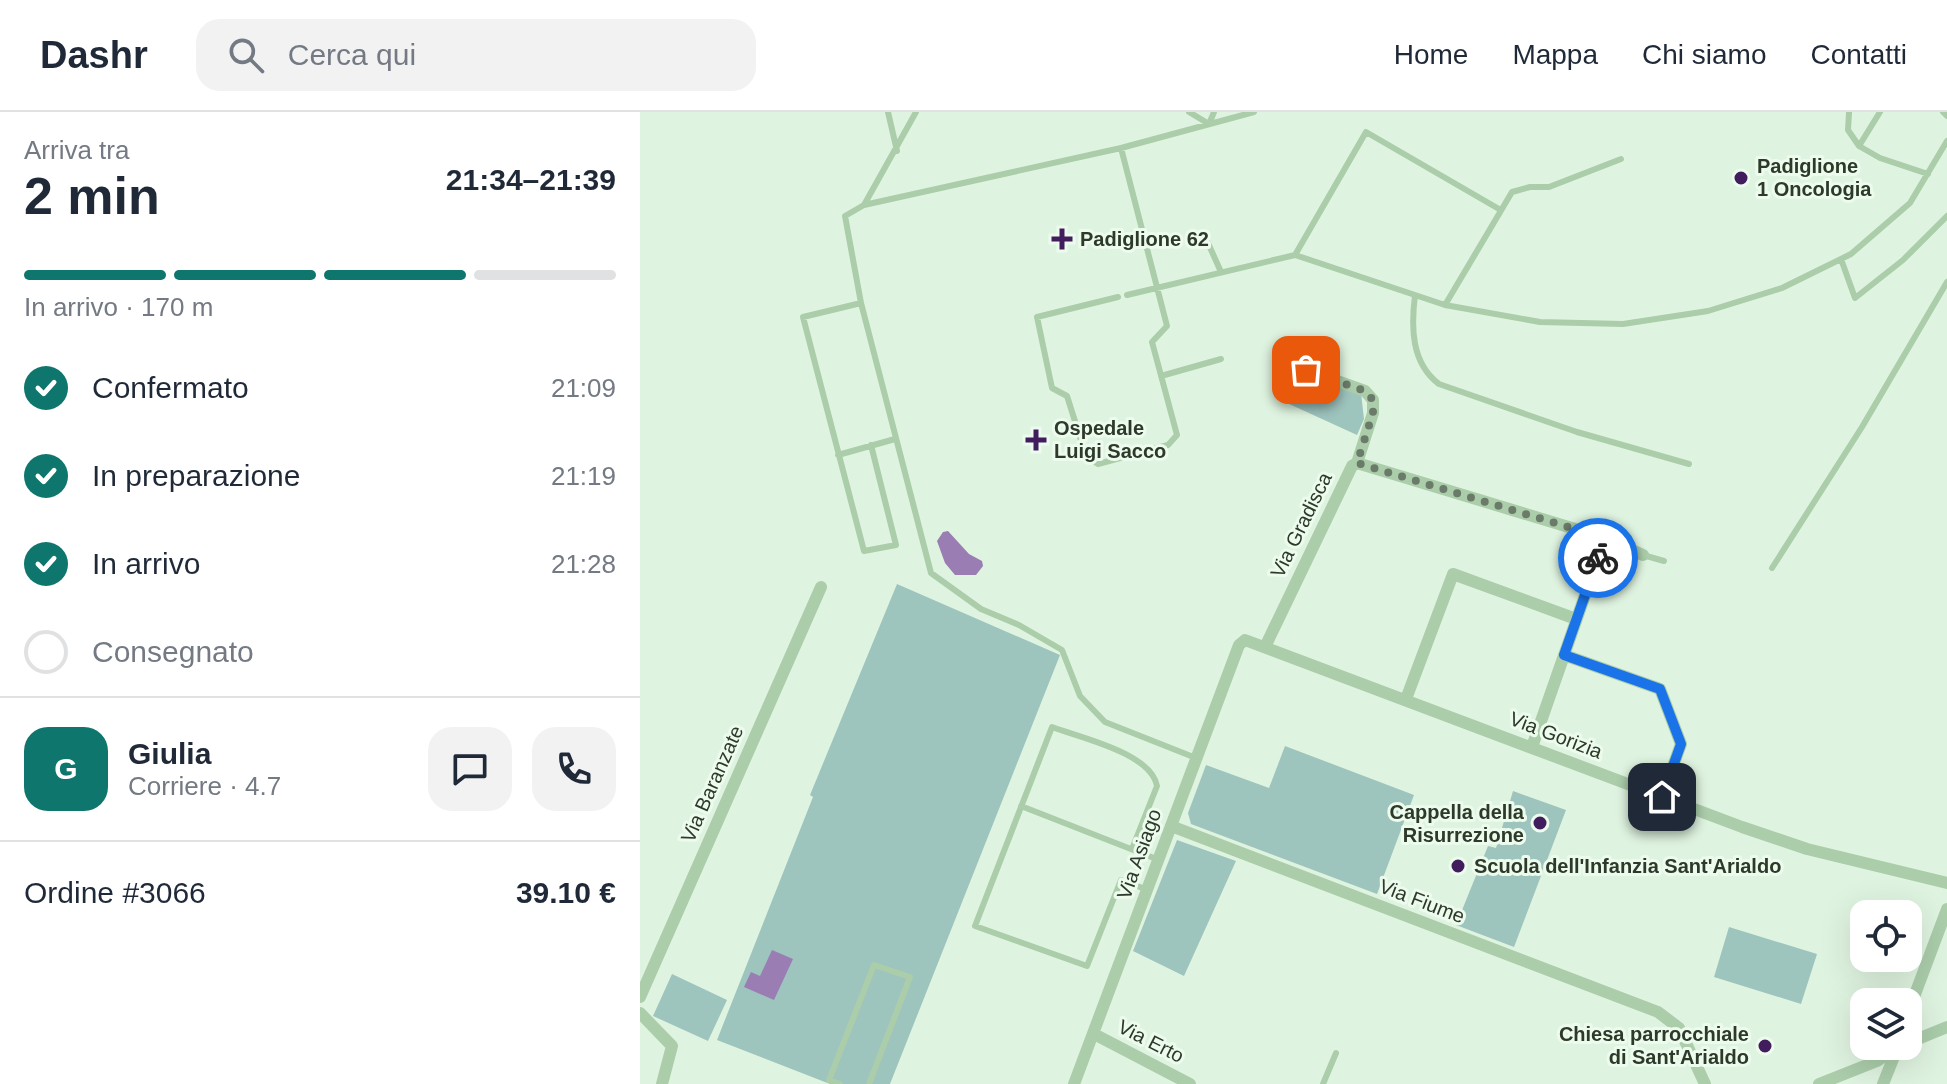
<!DOCTYPE html>
<html lang="it">
<meta charset="utf-8">
<style>
body{margin:0;font-family:Arial,sans-serif;background:#f2f2f3;color:#1f2937;height:100vh;display:flex;flex-direction:column;font-size:30px;white-space:nowrap}
*{box-sizing:border-box;margin:0}
p{font-size:26px;color:#747a83}
.icon{flex:none;width:44px;height:44px;fill:none;stroke:currentColor;stroke-width:2;stroke-linecap:round;stroke-linejoin:round}
.map{position:relative;flex:1;overflow:hidden}
.sheet{display:flex;flex-direction:column;background:#fff;width:640px}
.sheet>*{flex:none}
.tools{position:absolute;left:1210px;top:788px;display:grid;gap:16px}
.tools a{display:grid;place-items:center;width:72px;height:72px;border-radius:16px;background:#fff;box-shadow:0 8px 32px #0002;font-size:40px}
.pin{position:absolute;display:grid;place-items:center;width:68px;height:68px;color:#fff;margin:-34px;border-radius:16px;box-shadow:0 4px 12px #0006}
.courier{position:absolute;display:grid;place-items:center;width:80px;height:80px;margin:-40px;border:6px solid #1a73e8;border-radius:50%;background:#fff;color:#222;box-shadow:0 2px 10px #0007}
.overview em{font-style:normal;font-weight:700}
.overview div{display:flex;flex-direction:column-reverse}
.overview{display:flex;align-items:center;justify-content:space-between;height:136px;padding:0 24px}
h1{font-size:52px;font-weight:700;line-height:60px}
.bar{display:grid;grid-template-columns:repeat(4,1fr);gap:12px 8px;align-content:center;height:96px;padding:0 24px}
.bar i{height:10px;border-radius:6px;background:#e0e1e3}
.bar .active{background:#0f766e}
.bar p{grid-column:span 4}
.line{display:flex;align-items:center;gap:20px;padding:0 24px;border-top:2px solid #e0e1e3}
.line div{flex:1}
.round{display:grid;place-items:center;flex:none;width:84px;height:84px;border-radius:24px;background:#f2f2f3}
ol{padding:0 24px;list-style:none}
li{display:flex;align-items:center;gap:24px;height:88px}
li p{margin-inline-start:auto}
li .icon{padding:8px;border-radius:50%;background:#0f766e;color:#fff;stroke-width:4}
li:last-child{color:#747a83}
li i{width:44px;height:44px;border:4px solid #e0e1e3;border-radius:50%}
header{display:flex;align-items:center;gap:48px;box-sizing:border-box;height:112px;padding:0 40px;background:#fff;border-bottom:2px solid #e0e1e3}
header strong{font-size:38px}
nav{display:flex;gap:44px;margin-inline-start:auto;font-size:28px}
.search{width:560px;height:72px;background:#f2f2f3;display:flex;align-items:center;gap:20px;box-sizing:border-box;padding:0 28px;border-radius:24px;color:#747a83;font-size:30px}
main{display:flex;flex:1;min-height:0}
.map>svg:first-child{display:block}
</style>
<header>
<strong>Dashr</strong>
<div class="search"><svg class="icon" aria-label="search" viewBox="0 0 24 24"><circle cx="10" cy="10" r="6"/><path d="M15 15l6 6"/></svg>Cerca qui</div>
<nav><a>Home</a><a>Mappa</a><a>Chi siamo</a><a>Contatti</a></nav>
</header>
<main>
<section class="sheet">
<div class="overview"><div><h1>2 min</h1><p>Arriva tra</p></div><em>21:34–21:39</em></div>
<div class="bar"><i class="active"></i><i class="active"></i><i class="active"></i><i></i><p>In arrivo · 170 m</p></div>
<ol>
<li><svg class="icon" aria-label="check" viewBox="0 0 24 24"><path d="M5 12l5 5 9-10"/></svg>Confermato<p>21:09</p></li>
<li><svg class="icon" aria-label="check" viewBox="0 0 24 24"><path d="M5 12l5 5 9-10"/></svg>In preparazione<p>21:19</p></li>
<li><svg class="icon" aria-label="check" viewBox="0 0 24 24"><path d="M5 12l5 5 9-10"/></svg>In arrivo<p>21:28</p></li>
<li><i></i>Consegnato</li>
</ol>
<div class="line" style="height:144px"><b class="round" style="background:#0f766e;color:#fff">G</b><div><b>Giulia</b><p>Corriere · 4.7</p></div><a class="round"><svg class="icon" aria-label="chat" viewBox="0 0 24 24"><path d="M4 5h16v11H9l-5 4z"/></svg></a><a class="round"><svg class="icon" aria-label="phone" viewBox="0 0 24 24"><path d="M5 4h4l2 5-3 2q2 4 5 5l2-3 5 2v4C11 20 4 13 5 4z"/></svg></a></div>
<div class="line" style="height:104px"><div>Ordine #3066</div><b>39.10 €</b></div>
</section>
<div class="map">
<svg width="1307" height="972" viewBox="0 0 1307 972">
<rect width="100%" height="100%" fill="#dff4e0"/>
<path fill="#9ec4be" d="M660,260L721,281L724,307L717,323L647,291Z
M257,472L420,543L250,972H190L77,928L173,685L170,683Z
M645,634L774,683L737,782L551,712L548,701L566,653L629,676Z
M873,679L926,698L874,835L816,813L848,734L856,736Z
M537,728L596,749L544,864L493,839Z
M1089,815L1177,842L1161,892L1074,865Z
M32,862L87,888L68,929L13,904Z"/>
<path fill="#9a7db2" d="M308,419L329,442L342,449L343,454L336,463H315L305,451L297,429L303,420Z
M132,838L153,847L134,888L104,875L111,860L120,864Z"/>
<g fill="none" stroke-linecap="round" stroke-linejoin="round">
<path stroke="#abcdaa" stroke-width="6" d="M248,0L257,39
M549,0L569,12L574,0
M1240,0L1219,34L1240,46L1288,62
M1303,0L1307,4
M1209,1L1208,18L1219,34
M224,93L276,0
M568,131L581,160
M655,143L726,20L859,97
M1201,147L1215,186L1263,148L1307,104
M487,183L655,143L805,193L900,210L983,212L1068,199L1142,176L1211,142L1270,91L1307,29
M775,183C771,215 771,251 799,272L937,320L1049,352
M478,185L397,205L412,276L427,284L446,344L458,352L528,333L537,323L512,230L527,214L481,36
M221,191L163,205L224,439L256,433L231,333
M805,193L872,80L890,75H909L981,47
M521,264L581,247
M198,343L255,327
M1003,443L1024,449
M1132,456L1222,315L1307,170
M556,646L465,610L440,584L422,538L379,513L341,497L291,461L221,191L205,104L224,93L481,36L614,0
M381,694L519,748
M492,737L517,674C511,641 441,626 412,615L335,814L447,854L481,768L508,778
M200,972L189,968L234,853L270,865L229,972
M683,972L696,941"/>
<path stroke="#abcdaa" stroke-width="12" d="M717,351L965,426L1003,443
M625,535L712,354L717,351L733,301V288L725,279L666,258
M924,543L1020,577L1041,632L1022,685
M766,587L813,462L936,507
M892,635L965,426
M531,714L1018,900L1039,916L1065,972
M0,885L181,475
M0,901L32,934L22,972
M1268,901L1307,797
M454,922L550,972
M1268,931L1307,915
M1228,944L1234,934
M434,972L599,533L605,528L1102,715L1167,737L1307,771
M1179,972L1237,949L1257,935
M1243,972L1257,937"/>
</g>
<g fill="none" stroke-linecap="round" stroke-linejoin="round">
<path stroke="#6b7b6a" stroke-width="8" stroke-dasharray="0 14.4" d="M666,258L725,279L733,288V301L717,351L965,426L958,446"/>
<path stroke="#1a73e8" stroke-width="10" d="M958,446L924,543L1020,577L1041,632L1022,685"/>
</g>
<g fill="#421d5e" stroke="#ecfbed" stroke-width="3">
<circle cx="1101" cy="66" r="8"/>
<path d="M418 115h8v8h8v8h-8v8h-8v-8h-8v-8h8z"/>
<path d="M392 316h8v8h8v8h-8v8h-8v-8h-8v-8h8z"/>
<circle cx="900" cy="711" r="8"/>
<circle cx="818" cy="754" r="8"/>
<circle cx="1125" cy="934" r="8"/>
</g>
<g text-anchor="middle" stroke-width="6" stroke-linejoin="round" paint-order="stroke">
<g font-size="20" font-weight="bold" fill="#2d3a2a" stroke="#ecfbed" text-anchor="start">
<text x="1117" y="61">Padiglione<tspan x="1117" dy="23">1 Oncologia</tspan></text>
<text x="440" y="134">Padiglione 62</text>
<text x="414" y="323">Ospedale<tspan x="414" dy="23">Luigi Sacco</tspan></text>
<text x="884" y="707" text-anchor="end">Cappella della<tspan x="884" dy="23">Risurrezione</tspan></text>
<text x="834" y="761">Scuola dell'Infanzia Sant'Arialdo</text>
<text x="1109" y="929" text-anchor="end">Chiesa parrocchiale<tspan x="1109" dy="23">di Sant'Arialdo</tspan></text>
</g>
<g font-size="20" fill="#2d3a2a" stroke="#ecfbed">
<text transform="translate(661 413) rotate(-64)" y="7">Via Gradisca</text>
<text transform="translate(916 623) rotate(21)" y="7">Via Gorizia</text>
<text transform="translate(72 672) rotate(-66)" y="7">Via Baranzate</text>
<text transform="translate(499 742) rotate(-70)" y="7">Via Asiago</text>
<text transform="translate(782 789) rotate(21)" y="7">Via Fiume</text>
<text transform="translate(511 929) rotate(27)" y="7">Via Erto</text>
</g>
</g>
</svg>
<div class="tools">
<a><svg class="icon" aria-label="locate" viewBox="0 0 24 24"><circle cx="12" cy="12" r="6"/><path d="M12 2v4M12 18v4M2 12h4M18 12h4"/></svg></a>
<a><svg class="icon" aria-label="layers" viewBox="0 0 24 24"><path d="M12 4l9 5-9 5-9-5zM3 14l9 5 9-5"/></svg></a>
</div>
<div class="pin" style="left:666px;top:258px;background:#ea580c"><svg class="icon" aria-label="bag" viewBox="0 0 24 24"><path d="M5 8h14l-1 12H6zM9 8a3 3 0 0 1 6 0"/></svg></div>
<div class="pin" style="left:1022px;top:685px;background:#1f2937"><svg class="icon" aria-label="home" viewBox="0 0 24 24"><path d="M3 11l9-7 9 7M6 9v11h12V9"/></svg></div>
<div class="courier" style="left:958px;top:446px"><svg class="icon" aria-label="bike" viewBox="0 0 24 24"><circle cx="6" cy="16" r="4"/><circle cx="18" cy="16" r="4"/><path d="M6 16l4-8h5l3 8M10 8l3 8H6M13 5h3"/></svg></div>
</div>
</main>
